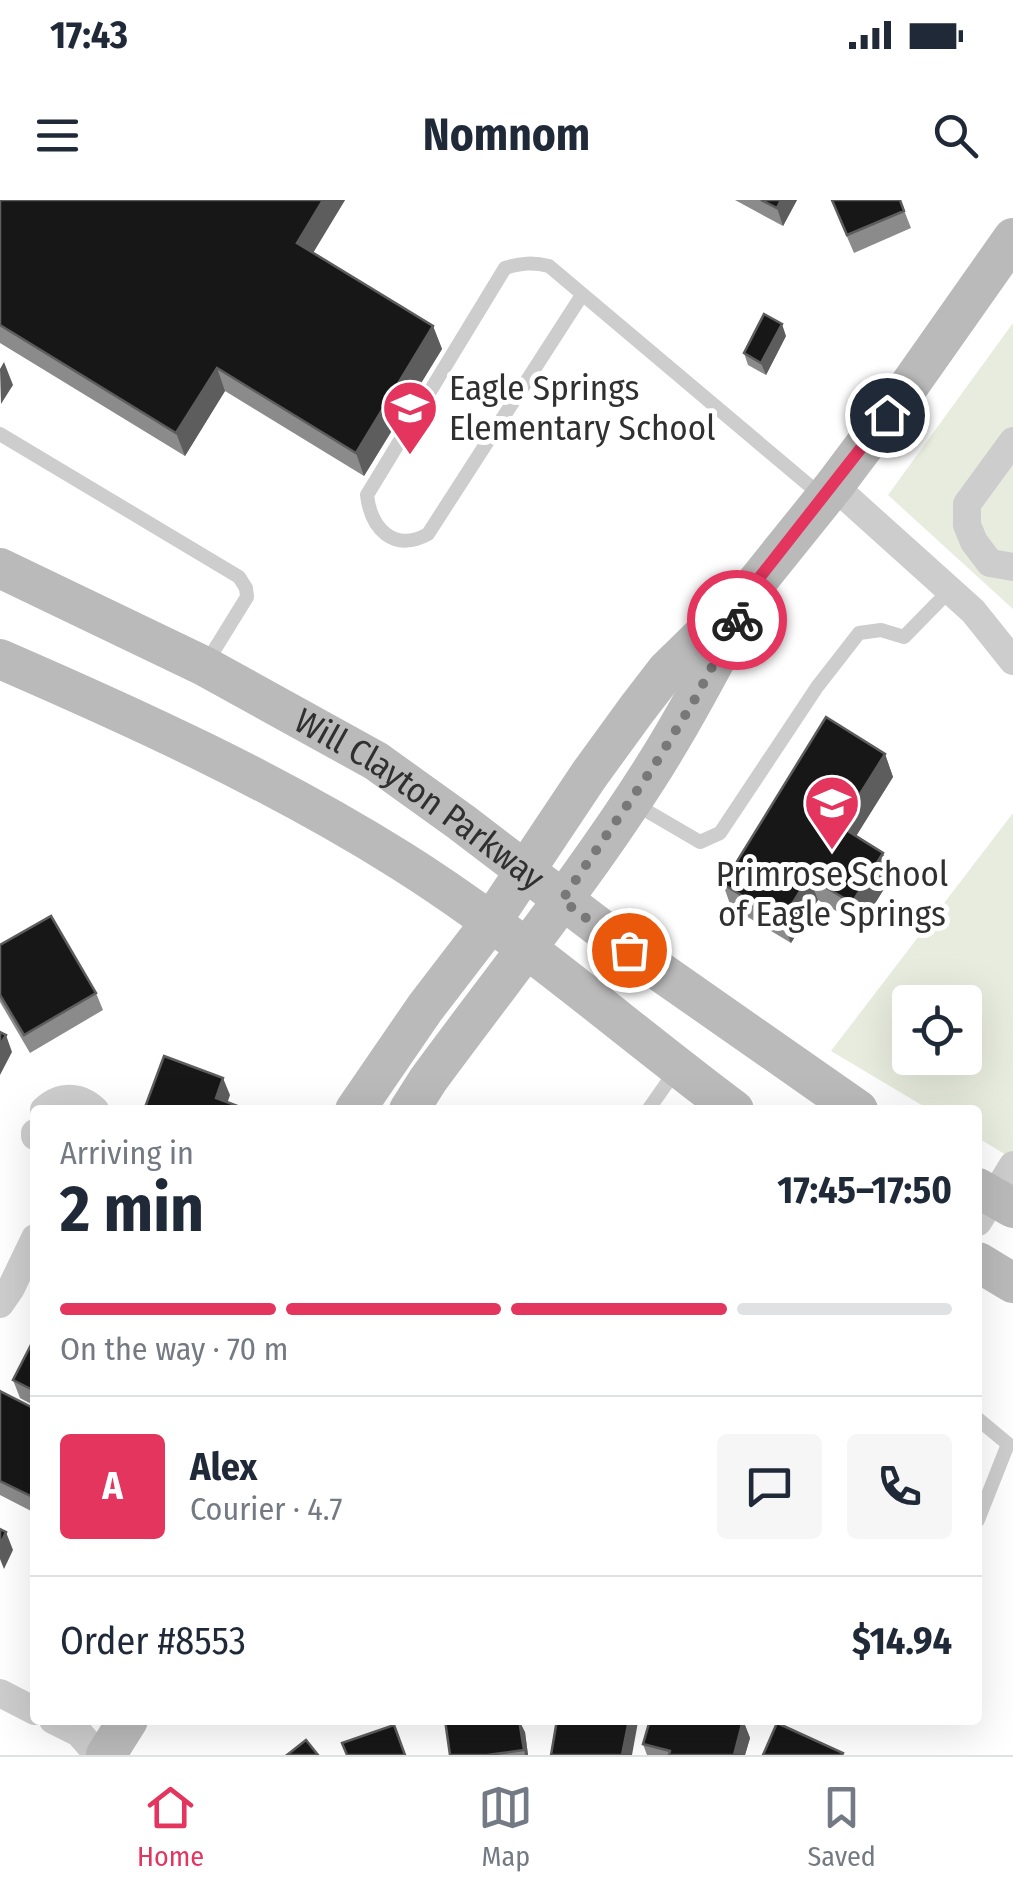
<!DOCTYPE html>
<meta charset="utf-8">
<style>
body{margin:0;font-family:"Fira Sans Condensed",sans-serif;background:#f6f6f7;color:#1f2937;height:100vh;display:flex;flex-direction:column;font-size:38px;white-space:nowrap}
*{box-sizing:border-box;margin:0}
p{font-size:32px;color:#747a83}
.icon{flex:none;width:55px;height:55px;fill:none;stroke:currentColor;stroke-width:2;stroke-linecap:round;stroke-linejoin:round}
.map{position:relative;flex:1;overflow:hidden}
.sheet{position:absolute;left:30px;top:905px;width:952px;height:620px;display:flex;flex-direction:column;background:#fff;border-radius:10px;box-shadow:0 10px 40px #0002}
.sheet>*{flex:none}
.controls{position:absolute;left:892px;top:785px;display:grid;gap:20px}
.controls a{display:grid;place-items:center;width:90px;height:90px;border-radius:10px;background:#fff;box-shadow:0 10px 40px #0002;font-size:50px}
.pin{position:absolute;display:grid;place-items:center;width:85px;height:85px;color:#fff;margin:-42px;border:5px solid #fff;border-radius:50%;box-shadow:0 2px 10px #0007}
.courier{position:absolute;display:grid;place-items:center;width:100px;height:100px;margin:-50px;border:8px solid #e3355e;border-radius:50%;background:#fff;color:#222;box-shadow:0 2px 12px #0007}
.headline em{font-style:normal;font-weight:700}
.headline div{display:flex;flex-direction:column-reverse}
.headline{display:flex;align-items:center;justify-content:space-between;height:170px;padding:0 30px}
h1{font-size:65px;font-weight:700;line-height:75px}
.bar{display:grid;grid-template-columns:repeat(4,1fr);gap:15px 10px;align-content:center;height:120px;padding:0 30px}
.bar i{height:12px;border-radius:8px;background:#e0e1e3}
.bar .selected{background:#e3355e}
.bar p{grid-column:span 4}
.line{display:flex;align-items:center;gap:25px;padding:0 30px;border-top:2px solid #e0e1e3}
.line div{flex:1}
.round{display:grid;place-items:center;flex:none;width:105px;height:105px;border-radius:10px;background:#f6f6f7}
.status{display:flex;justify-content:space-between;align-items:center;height:70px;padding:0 50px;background:#fff;direction:ltr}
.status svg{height:28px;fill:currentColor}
header{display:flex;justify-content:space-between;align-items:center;height:130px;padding:0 30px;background:#fff;font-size:45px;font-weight:700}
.menu{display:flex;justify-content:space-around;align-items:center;height:140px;border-top:2px solid #e0e1e3;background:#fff;font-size:28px;color:#747a83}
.menu a{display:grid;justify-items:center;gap:5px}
.menu .selected{color:#e3355e}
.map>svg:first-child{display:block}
</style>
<div class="status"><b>17:43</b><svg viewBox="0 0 49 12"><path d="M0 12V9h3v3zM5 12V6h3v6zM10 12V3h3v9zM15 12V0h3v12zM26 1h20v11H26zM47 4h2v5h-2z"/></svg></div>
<header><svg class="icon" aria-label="menu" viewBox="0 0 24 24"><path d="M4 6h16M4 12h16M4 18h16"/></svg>Nomnom<svg class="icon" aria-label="search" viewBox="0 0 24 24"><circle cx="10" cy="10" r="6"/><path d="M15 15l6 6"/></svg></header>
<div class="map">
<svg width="1013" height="1555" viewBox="0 0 1013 1555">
<rect width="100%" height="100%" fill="#fff"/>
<path fill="#e8ecde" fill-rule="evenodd" d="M1013,123V409L888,295Z
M1013,613V959L978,938V910H930L831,851ZM910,802H965V858H910Z"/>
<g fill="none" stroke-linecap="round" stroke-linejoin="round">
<path stroke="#cdcdcd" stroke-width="14" d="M582,95L428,334C394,353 371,329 367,295L505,68C521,63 533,62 549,66L823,297
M0,234L239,377L246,388L247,397L205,465
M635,604L700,642L720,633L817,487L859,433L881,430L904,437L950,390
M648,910L676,870
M978,1219L1008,1244L978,1320"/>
<path stroke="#cdcdcd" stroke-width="28" d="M1013,241L967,304V325L974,342L990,363L1013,367
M834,286L973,411L1013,461
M44,910C60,895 79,895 95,910
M35,933V936
M978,1022L1013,965
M0,1104L11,1088L35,1038
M0,1493L35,1511
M53,1520L79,1533L98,1555"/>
<g stroke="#bababa" stroke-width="40">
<path id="s1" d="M0,368L204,466L376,561L461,622L629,750L858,910"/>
<path d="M0,459C136,518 274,581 400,660C518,734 623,827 734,910"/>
<path d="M355,910L425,808L491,722L589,575L637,509L667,470L756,383L834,286L906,190L1013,38"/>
<path d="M409,910L428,880C505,775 587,674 656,564C686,516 712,467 738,417"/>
<path d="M978,988L1013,1008"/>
<path d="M978,1062L1013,1083"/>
<path d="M106,1555L128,1520"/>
</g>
</g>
<path fill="#8b8b8b" d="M0,0H345L313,53L433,126L442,149L364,276L225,191L185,256L0,143Z
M735,0H797L783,26Z
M831,0H900L911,28L854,53Z
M786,136L766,175L748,165L744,153Z
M885,554L893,577L856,636L892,676L861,726L818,700L791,743L731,707L723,684Z
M0,745L96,793L103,810L30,853L0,802Z
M35,1137V1206L20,1198L13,1180Z
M0,1191L35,1209V1313L0,1295Z
M743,1520L750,1538L745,1555H647L643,1544Z
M525,1532L528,1555H450Z"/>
<path fill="#5d5d5d" d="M323,0H345L305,66L297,43Z
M781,0H797L783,26L777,8Z
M782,124L786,136L766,175L761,163Z
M433,126L442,149L364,276L356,253Z
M4,162L13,185L1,204L0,169Z
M217,168L225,191L185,256L176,233Z
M885,554L893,577L848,649L840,626Z
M883,653L892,676L861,726L852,703Z
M809,677L818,700L791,743L782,720Z
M6,835L12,852L0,875V845Z
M223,878L230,895L225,910L216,898Z
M6,1332L13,1350L4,1369L0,1359V1345Z
M519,1520L525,1532L528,1555H525L524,1550Z
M629,1520H637L638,1522L632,1555H622Z
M743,1520L750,1538L745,1555H734Z"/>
<path fill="#171717" stroke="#5d5d5d" stroke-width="2.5" d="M0,0H323L297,43L433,126L356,253L217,168L176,233L0,125Z
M761,0H781L777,8Z
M832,0H900L904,11L847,35Z
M764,114L782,124L761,163L744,153Z
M826,517L885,554L840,626L883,653L852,703L809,677L782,720L723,684Z
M51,716L96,793L24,835L0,795V745Z
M0,832L6,835L0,845Z
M164,856L223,878L216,898L248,910H212L207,908V910H144Z
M35,1137V1191L13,1180Z
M0,1191L35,1209V1298L0,1281Z
M0,1329L6,1332L0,1345Z
M445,1520H519L524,1550L487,1555H450Z
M557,1520H629L622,1555H551Z
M650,1520H743L734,1555H669L670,1551L643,1544Z
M777,1523L843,1553L842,1555H763Z
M394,1525L405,1555H347L342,1543Z
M306,1540L318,1555H287Z"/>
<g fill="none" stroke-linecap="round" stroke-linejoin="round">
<path stroke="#787878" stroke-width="10" stroke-dasharray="0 18" d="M629,750L562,700L654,566L695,499L737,420"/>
<path stroke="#e3355e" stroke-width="12" d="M737,420L756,382L887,215"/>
</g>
<defs>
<g id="school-pin" transform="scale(2.875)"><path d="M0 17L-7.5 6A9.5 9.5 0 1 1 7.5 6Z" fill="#e3355e" stroke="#fff"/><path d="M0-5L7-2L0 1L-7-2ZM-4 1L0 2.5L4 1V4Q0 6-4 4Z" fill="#fff"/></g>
</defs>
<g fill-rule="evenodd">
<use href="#school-pin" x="410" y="208"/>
<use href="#school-pin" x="832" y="603"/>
</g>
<g text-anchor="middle" stroke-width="10" stroke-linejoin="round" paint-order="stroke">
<g font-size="35" fill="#303030" stroke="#fff" text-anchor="start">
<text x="449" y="200">Eagle Springs<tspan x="449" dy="40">Elementary School</tspan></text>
<text x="832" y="686" text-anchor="middle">Primrose School<tspan x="832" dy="40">of Eagle Springs</tspan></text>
</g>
<g font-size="35" fill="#303030" stroke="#fff">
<text dy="12" stroke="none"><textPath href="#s1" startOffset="480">Will Clayton Parkway</textPath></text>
</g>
</g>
</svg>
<div class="controls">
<a><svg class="icon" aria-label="locate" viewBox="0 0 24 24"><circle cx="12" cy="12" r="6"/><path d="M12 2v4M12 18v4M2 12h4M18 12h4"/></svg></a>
</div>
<div class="pin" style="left:629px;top:750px;background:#ea580c"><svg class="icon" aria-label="bag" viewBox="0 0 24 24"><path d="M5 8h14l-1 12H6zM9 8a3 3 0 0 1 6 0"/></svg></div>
<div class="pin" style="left:887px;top:215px;background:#1f2937"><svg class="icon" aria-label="home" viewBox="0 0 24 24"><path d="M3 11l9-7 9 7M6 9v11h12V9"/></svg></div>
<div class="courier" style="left:737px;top:420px"><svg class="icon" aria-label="bike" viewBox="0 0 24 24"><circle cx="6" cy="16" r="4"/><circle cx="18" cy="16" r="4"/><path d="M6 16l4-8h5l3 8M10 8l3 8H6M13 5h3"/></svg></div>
<section class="sheet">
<div class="headline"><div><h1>2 min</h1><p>Arriving in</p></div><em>17:45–17:50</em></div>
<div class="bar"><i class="selected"></i><i class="selected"></i><i class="selected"></i><i></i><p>On the way · 70 m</p></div>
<div class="line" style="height:180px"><b class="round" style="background:#e3355e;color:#fff">A</b><div><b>Alex</b><p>Courier · 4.7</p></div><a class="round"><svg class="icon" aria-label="chat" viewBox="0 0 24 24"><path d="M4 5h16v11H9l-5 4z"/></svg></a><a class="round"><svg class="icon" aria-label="phone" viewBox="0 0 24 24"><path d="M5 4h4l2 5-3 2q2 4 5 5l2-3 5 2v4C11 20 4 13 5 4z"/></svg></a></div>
<div class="line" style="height:130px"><div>Order #8553</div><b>$14.94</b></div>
</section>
</div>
<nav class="menu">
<a class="selected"><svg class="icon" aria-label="home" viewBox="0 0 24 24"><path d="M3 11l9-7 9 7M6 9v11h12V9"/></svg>Home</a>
<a><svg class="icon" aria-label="map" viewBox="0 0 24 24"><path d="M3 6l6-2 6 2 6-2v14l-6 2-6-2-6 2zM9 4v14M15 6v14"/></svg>Map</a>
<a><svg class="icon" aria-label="saved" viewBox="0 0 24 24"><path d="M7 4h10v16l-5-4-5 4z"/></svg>Saved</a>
</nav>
